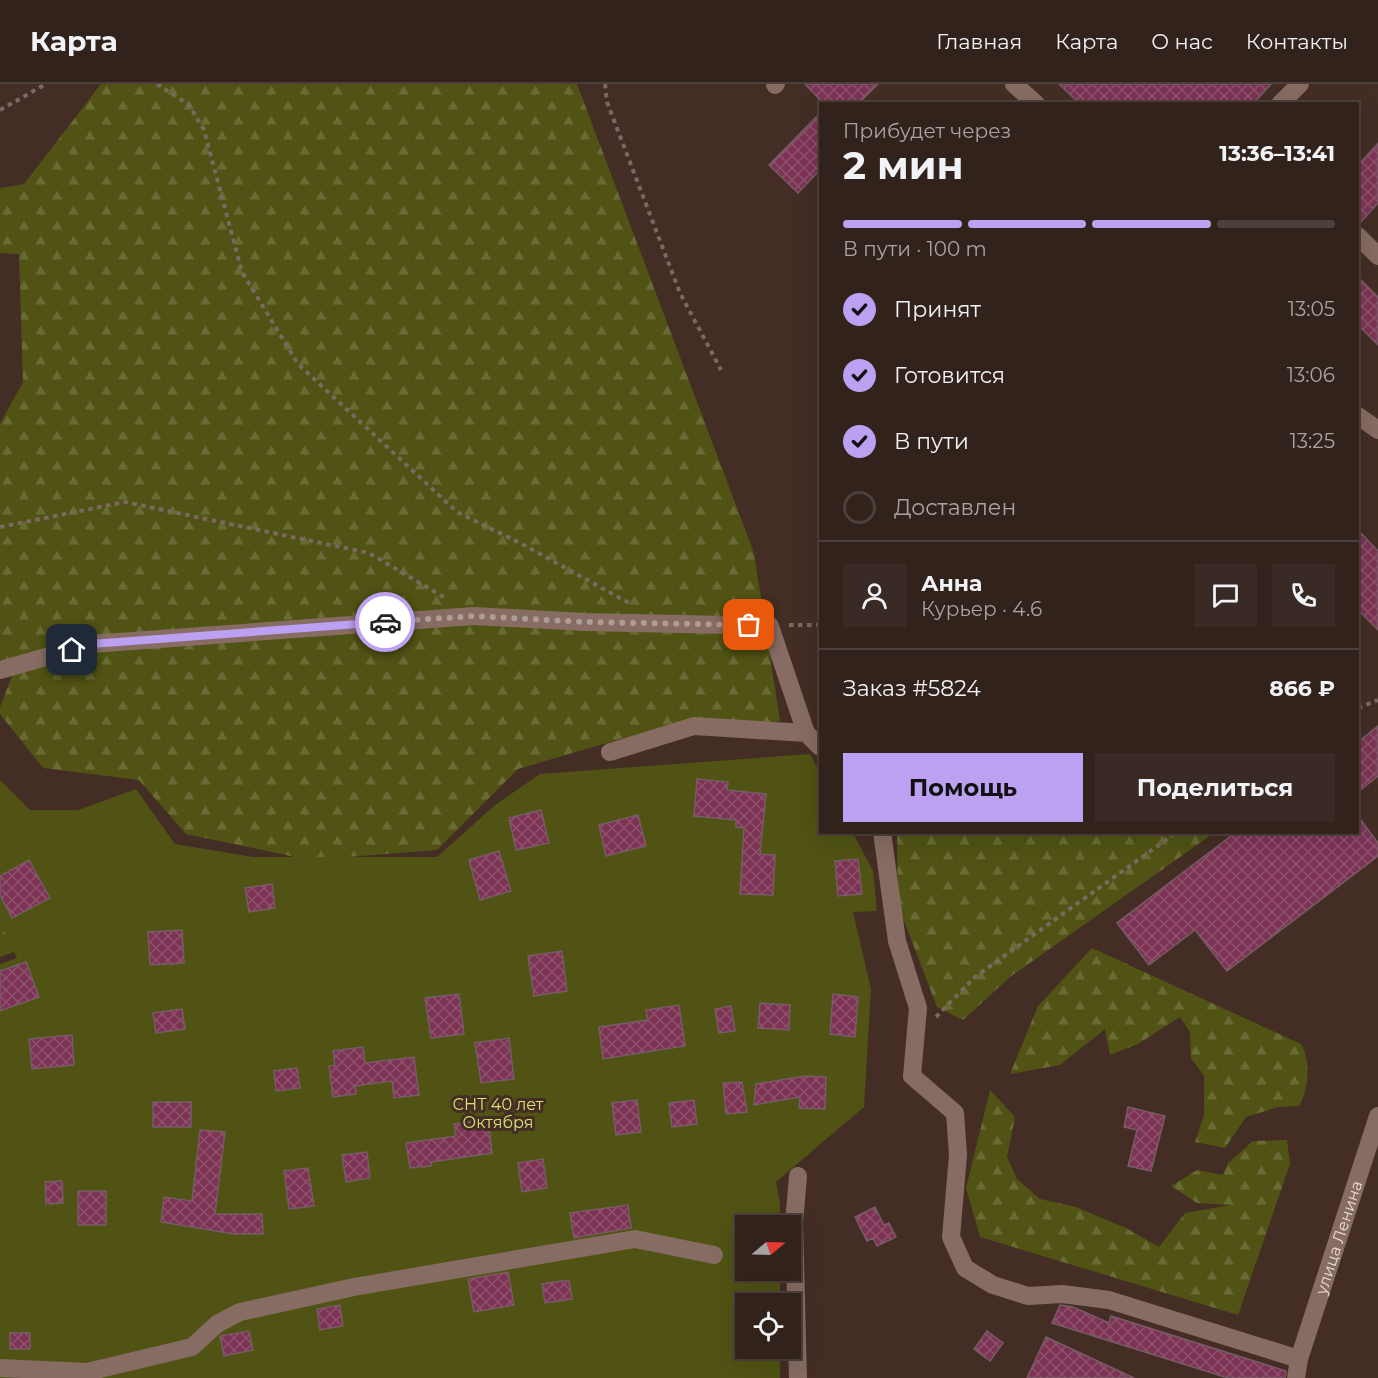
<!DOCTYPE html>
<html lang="ru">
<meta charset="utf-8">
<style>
body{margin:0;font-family:Montserrat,sans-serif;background:#3a2a25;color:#f1f3f6;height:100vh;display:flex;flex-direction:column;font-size:22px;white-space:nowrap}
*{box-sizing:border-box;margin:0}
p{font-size:20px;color:#a8a4a3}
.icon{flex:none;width:33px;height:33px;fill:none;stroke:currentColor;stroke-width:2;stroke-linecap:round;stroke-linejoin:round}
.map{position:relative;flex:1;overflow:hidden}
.details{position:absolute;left:819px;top:18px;width:540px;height:732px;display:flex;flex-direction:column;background:#32221c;border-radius:0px;box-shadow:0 6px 24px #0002,0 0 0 2px #4d3f3b}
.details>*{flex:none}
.needle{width:39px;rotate:71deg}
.buttons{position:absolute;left:735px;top:1131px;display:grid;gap:12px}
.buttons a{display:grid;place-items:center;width:66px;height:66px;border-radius:0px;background:#32221c;box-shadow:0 6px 24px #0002,0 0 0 2px #4d3f3b;font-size:30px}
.pin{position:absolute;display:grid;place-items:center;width:51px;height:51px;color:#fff;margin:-26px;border-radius:12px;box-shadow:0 3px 9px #0006}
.courier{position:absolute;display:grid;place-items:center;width:60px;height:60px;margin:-30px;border:4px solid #bca0f2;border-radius:50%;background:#fff;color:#222;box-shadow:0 2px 8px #0007}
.overview em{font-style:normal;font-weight:700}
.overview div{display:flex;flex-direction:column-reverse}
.overview{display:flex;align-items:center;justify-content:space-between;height:102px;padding:0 24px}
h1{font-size:39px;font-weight:700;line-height:45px}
.bar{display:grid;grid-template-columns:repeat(4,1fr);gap:9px 6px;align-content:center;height:72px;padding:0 24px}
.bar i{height:8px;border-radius:4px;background:#4d3f3b}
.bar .selected{background:#bca0f2}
.bar p{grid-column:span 4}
.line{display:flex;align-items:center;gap:15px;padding:0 24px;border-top:2px solid #4d3f3b}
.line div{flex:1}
.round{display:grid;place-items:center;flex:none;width:63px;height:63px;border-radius:0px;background:#3a2a25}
ol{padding:0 24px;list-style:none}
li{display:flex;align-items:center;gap:18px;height:66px}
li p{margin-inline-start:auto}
li .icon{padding:6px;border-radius:50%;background:#bca0f2;color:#111;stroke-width:4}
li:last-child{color:#a8a4a3}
li i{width:33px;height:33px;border:3px solid #4d3f3b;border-radius:50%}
.cta{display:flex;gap:12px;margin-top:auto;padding:12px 24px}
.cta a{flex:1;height:69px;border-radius:0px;background:#bca0f2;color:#111;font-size:24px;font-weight:700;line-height:69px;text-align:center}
.cta a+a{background:#3a2a25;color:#f1f3f6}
header{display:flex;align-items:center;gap:36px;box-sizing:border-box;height:84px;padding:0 30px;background:#32221c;border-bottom:2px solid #4d3f3b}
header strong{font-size:28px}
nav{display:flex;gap:33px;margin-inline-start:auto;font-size:21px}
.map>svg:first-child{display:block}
</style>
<header>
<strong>Карта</strong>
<nav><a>Главная</a><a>Карта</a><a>О нас</a><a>Контакты</a></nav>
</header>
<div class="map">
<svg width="1378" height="1294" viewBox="0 0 1378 1294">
<defs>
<pattern id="forest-firs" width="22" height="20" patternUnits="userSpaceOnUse" patternTransform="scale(1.5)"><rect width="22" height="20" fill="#505313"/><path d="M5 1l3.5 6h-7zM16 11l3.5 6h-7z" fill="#696b34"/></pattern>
<pattern id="building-cross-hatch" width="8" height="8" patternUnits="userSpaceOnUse" patternTransform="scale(1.5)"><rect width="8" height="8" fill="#7d3454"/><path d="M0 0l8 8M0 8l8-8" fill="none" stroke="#8f516c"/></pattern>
</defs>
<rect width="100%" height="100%" fill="#432d25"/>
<path fill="url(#forest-firs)" d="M101,0H577L754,469L780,637L627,653L518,685L437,766L309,776L186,750L139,696L43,684L0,630V623L16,582L0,576V340L23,298L19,170L0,169V104L24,100Z
M897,749H1214L1010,893L963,936L937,923L898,821Z
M0,838L12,850L17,867L0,873Z
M1092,864L1301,960C1311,977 1309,1005 1299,1022L1278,1023L1246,1033L1225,1064L1195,1058L1204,1031V992L1191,974L1190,948L1180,933L1138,960L1110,971L1105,945L1060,981L1010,990L1038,922Z
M990,1006L1015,1033L1007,1073L1017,1095L1040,1115L1076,1123L1126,1144L1159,1163L1185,1129L1230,1121L1197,1119L1171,1102L1197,1086L1223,1091L1228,1079L1253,1057L1287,1056L1290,1080L1238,1231L980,1153L966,1104Z"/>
<path fill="#505313" d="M810,670L820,689V748L853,749L873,787L877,827L853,828L871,905L864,1023L776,1098L780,1120V1141L746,1142V1186L780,1187V1219L746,1220V1264L780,1265V1294H0V880L17,874L0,837V696L30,726H78L136,705L175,760L253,773H437L495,721L540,690Z"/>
<path fill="url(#building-cross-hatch)" stroke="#765c65" stroke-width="1.5" d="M805,0H878L858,20H824Z
M1059,0H1271L1253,20H1080Z
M820,29V86L798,109L769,81Z
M1378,59V119L1358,141V81Z
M1358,193L1378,213V261L1358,241Z
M1358,446L1378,467V546L1358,526Z
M1378,642V692L1358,708V658Z
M697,695L728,698L727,706L766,710L760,770L775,771L773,811L740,810L744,744L736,743V736L694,732Z
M541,726L549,759L516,766L509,734Z
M638,731L646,762L606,772L599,741Z
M1358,732L1378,759V772L1227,887L1195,846L1149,881L1117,839L1236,748H1358Z
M499,767L511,807L480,816L469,776Z
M858,775L862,810L838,812L835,777Z
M29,776L50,814L12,834L0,811V792Z
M272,800L275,824L249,828L245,804Z
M182,846L184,879L150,881L148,848Z
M562,867L567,907L534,912L528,872Z
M26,878L39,913L0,927V887Z
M459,910L464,950L431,954L425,914Z
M833,910L858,913L855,953L830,950Z
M760,919L790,921L789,946L758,944Z
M679,921L685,962L603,975L599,943L648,936L646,926Z
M731,922L735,947L719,949L715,925Z
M182,925L185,945L156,949L153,929Z
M72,951L74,981L32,985L29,955Z
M509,954L514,995L481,999L475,959Z
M363,963L365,979L414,973L419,1011L394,1014L392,997L355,1002L356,1010L333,1013L329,982L335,981L333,967Z
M297,984L300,1004L276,1007L274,987Z
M805,992L826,993L825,1025L799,1024L800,1013L754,1021L756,1000Z
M742,998L747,1028L726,1030L723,999Z
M637,1016L641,1048L616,1051L612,1019Z
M694,1016L697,1040L672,1043L669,1019Z
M153,1018H191V1043H153Z
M1128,1023L1165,1032L1151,1087L1128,1082L1137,1046L1124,1043Z
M488,1036L492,1069L431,1078V1082L410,1084L406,1059L456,1052L454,1040Z
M200,1046L225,1048L215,1130H262L263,1150H234L161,1138L164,1113L192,1117Z
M367,1068L370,1094L346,1098L342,1071Z
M543,1075L547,1104L522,1108L518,1079Z
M308,1084L314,1122L289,1125L284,1087Z
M62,1097L63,1119L46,1120L45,1098Z
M78,1107H106V1141H78Z
M628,1121L631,1144L574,1154L570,1129Z
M875,1123L884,1141L889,1139L896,1153L877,1162L873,1154L867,1157L855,1133Z
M508,1188L514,1221L474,1228L468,1195Z
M569,1196L572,1215L545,1219L542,1200Z
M340,1221L343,1242L320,1246L317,1225Z
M1060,1221L1073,1223L1109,1239L1111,1232L1286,1287L1285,1294H1228L1052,1239Z
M249,1247L253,1266L224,1272L220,1252Z
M987,1247L1003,1259L990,1277L974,1265Z
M10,1249H30V1265H10Z
M1046,1253L1134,1294H1027Z"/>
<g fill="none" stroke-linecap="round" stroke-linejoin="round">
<path stroke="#7b6860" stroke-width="4" stroke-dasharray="4.5 4.5" stroke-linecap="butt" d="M157,0L189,21L204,46L242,188L298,280L457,428L522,460L629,519
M605,0L607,18L680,209L721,286
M0,26L46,0
M0,443L125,418L369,469L447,515
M789,541H820
M1358,624L1378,616
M936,933L975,893L1177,748"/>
<g stroke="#866c63" stroke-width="18">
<path d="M1014,0L1036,20"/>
<path d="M775,1L776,0"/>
<path d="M1280,20L1300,0"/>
<path d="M1358,152L1378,172"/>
<path d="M1358,332L1378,346"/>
<path d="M0,586L91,560L474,532L585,538L770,542L806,649"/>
<path d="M610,668L694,642L806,649L820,663"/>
<path d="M882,748L897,857L918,924L912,992L955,1029L958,1071L951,1153L965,1184L993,1201L1028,1212L1062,1210L1109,1216L1299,1275"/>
<path d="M0,1284L87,1288L192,1263L217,1240L240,1228L354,1203L635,1155L714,1171"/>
<path d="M798,1294L794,1139L798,1092"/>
<path id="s1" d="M1296,1294L1299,1275L1378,1032"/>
</g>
</g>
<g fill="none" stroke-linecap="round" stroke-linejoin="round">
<path stroke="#ae9d97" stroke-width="6" stroke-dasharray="0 10.8" d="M385,538L474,532L585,538L749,541"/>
<path stroke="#bca0f2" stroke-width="8" d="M72,566L91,560L385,538"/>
</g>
<g text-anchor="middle" stroke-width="6" stroke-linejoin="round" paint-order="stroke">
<g font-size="16" fill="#dbe271" stroke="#432d25">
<text x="498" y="1026">СНТ 40 лет<tspan x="498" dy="18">Октября</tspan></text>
</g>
<g font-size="16" fill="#e8dad4" stroke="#432d25">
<text dy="6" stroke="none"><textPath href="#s1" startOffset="147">улица Ленина</textPath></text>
</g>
</g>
</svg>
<div class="buttons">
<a><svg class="needle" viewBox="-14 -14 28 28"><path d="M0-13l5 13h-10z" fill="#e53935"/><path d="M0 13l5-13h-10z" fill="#a8a4a3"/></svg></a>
<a><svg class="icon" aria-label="locate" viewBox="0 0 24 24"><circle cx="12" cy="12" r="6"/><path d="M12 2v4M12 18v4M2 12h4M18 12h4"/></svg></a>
</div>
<div class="pin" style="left:749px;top:541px;background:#ea580c"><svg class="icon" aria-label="bag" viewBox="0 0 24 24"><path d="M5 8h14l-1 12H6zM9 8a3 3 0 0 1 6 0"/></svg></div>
<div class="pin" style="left:72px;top:566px;background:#1f2937"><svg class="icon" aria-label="home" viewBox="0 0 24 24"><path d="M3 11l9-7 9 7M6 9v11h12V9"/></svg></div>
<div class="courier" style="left:385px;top:538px"><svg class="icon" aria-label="car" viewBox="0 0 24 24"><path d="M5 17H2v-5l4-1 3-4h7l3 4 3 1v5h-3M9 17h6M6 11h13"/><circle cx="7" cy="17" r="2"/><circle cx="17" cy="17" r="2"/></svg></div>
<section class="details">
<div class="overview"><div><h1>2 мин</h1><p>Прибудет через</p></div><em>13:36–13:41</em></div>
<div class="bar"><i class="selected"></i><i class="selected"></i><i class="selected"></i><i></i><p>В пути · 100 m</p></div>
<ol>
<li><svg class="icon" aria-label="check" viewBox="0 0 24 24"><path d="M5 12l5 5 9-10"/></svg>Принят<p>13:05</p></li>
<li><svg class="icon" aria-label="check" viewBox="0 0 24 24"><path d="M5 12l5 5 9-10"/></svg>Готовится<p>13:06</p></li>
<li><svg class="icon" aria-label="check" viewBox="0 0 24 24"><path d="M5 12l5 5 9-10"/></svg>В пути<p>13:25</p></li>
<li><i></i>Доставлен</li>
</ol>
<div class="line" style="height:108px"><a class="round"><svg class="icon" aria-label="person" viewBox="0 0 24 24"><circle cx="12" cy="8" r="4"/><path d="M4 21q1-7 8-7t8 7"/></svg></a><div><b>Анна</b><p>Курьер · 4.6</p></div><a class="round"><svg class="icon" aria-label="chat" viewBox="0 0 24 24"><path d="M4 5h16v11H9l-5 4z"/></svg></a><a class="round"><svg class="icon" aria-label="phone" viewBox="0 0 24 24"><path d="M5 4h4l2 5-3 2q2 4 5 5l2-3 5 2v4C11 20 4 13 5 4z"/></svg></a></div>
<div class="line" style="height:78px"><div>Заказ #5824</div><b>866 ₽</b></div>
<div class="cta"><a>Помощь</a><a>Поделиться</a></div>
</section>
</div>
